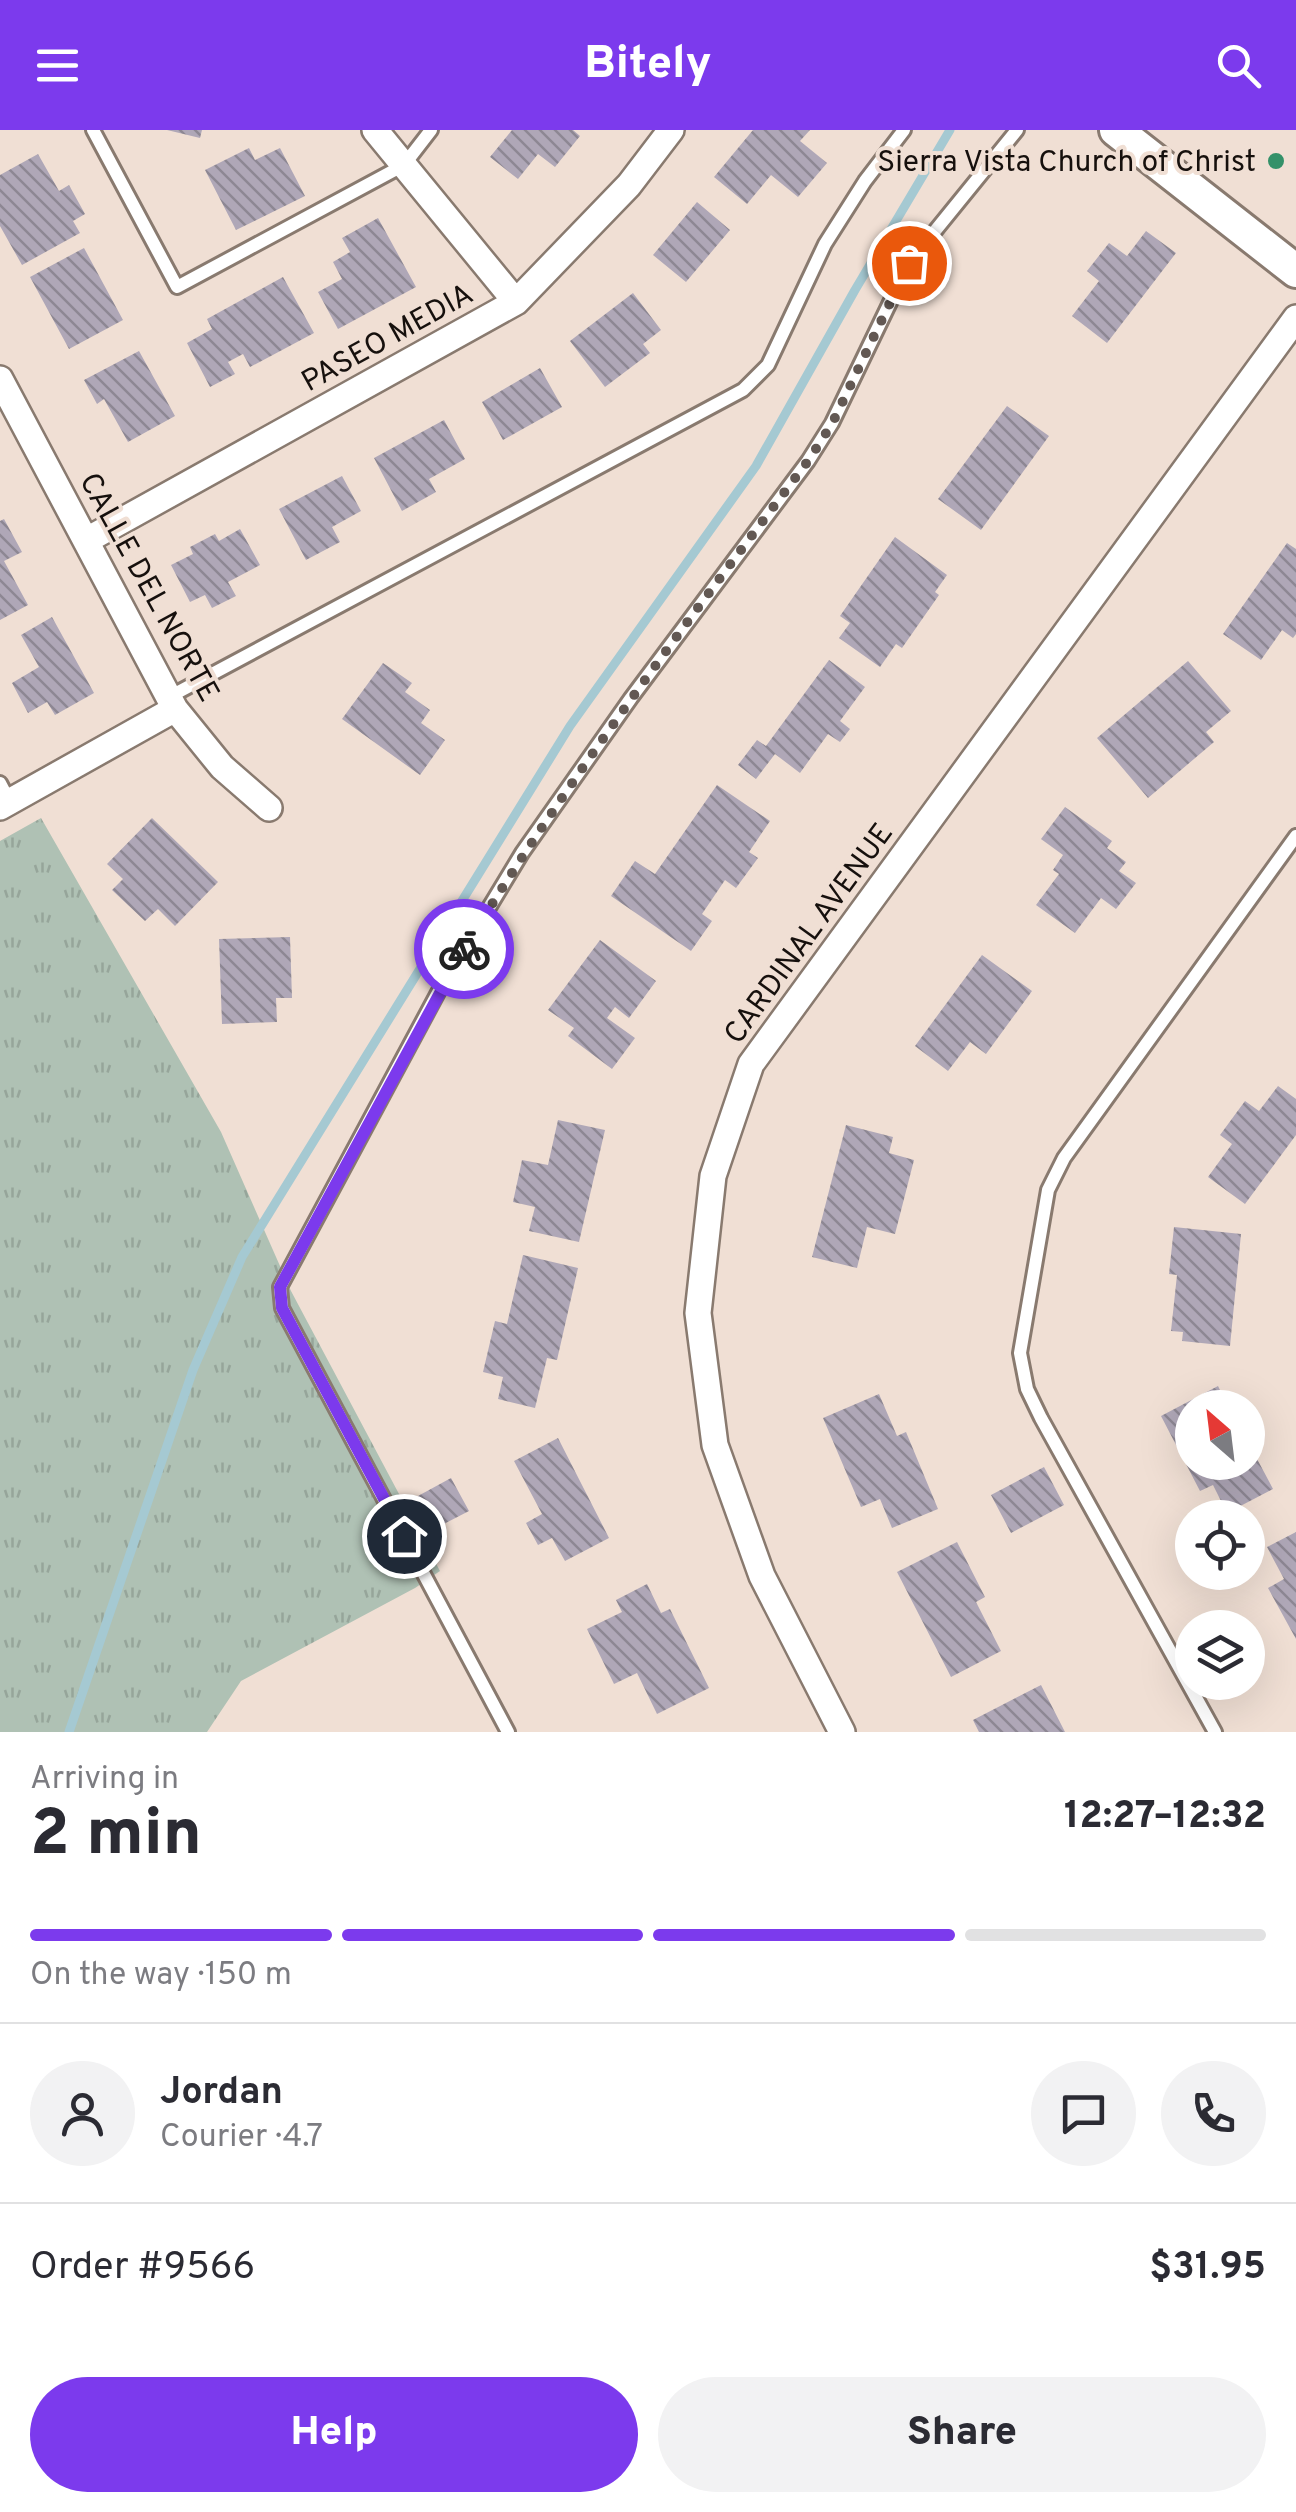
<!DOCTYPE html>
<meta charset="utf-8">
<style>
body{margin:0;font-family:Overpass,sans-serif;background:#f2f2f3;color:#2b2b33;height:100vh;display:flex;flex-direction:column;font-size:38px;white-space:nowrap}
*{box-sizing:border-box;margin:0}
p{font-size:32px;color:#7c7c81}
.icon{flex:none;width:55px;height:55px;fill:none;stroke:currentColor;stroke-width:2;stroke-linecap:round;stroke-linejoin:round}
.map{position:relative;height:1602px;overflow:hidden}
.details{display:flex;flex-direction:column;background:#fff;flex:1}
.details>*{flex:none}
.needle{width:65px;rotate:332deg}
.buttons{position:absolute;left:1175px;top:1260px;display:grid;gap:20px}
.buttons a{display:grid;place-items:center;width:90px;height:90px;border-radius:50%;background:#fff;box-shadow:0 10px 40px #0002;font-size:50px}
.pin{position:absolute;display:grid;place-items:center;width:85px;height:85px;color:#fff;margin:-42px;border:5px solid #fff;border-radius:50%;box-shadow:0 2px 10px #0007}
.courier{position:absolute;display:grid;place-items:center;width:100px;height:100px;margin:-50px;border:8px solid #7c3aed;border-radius:50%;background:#fff;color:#222;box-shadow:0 2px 12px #0007}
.head em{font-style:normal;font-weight:800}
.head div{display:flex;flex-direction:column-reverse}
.head{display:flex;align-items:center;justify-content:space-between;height:170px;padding:0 30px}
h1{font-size:65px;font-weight:800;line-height:75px}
.bar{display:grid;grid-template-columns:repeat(4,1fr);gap:15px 10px;align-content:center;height:120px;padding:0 30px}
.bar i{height:12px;border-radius:8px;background:#e1e1e2}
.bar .active{background:#7c3aed}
.bar p{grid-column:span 4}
.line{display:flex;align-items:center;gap:25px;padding:0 30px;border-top:2px solid #e1e1e2}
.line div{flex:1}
.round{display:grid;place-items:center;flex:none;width:105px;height:105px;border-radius:52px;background:#f2f2f3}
.action{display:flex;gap:20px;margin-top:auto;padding:20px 30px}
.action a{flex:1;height:115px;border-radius:60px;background:#7c3aed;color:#fff;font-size:40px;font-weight:800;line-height:115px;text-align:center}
.action a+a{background:#f2f2f3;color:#2b2b33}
header{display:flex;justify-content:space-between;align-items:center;height:130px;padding:0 30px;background:#7c3aed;color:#fff;font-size:45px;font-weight:800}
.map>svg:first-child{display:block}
</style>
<header><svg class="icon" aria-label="menu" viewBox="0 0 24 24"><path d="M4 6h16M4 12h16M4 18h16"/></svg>Bitely<svg class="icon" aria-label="search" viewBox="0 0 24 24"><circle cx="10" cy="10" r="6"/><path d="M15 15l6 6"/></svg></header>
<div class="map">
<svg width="1296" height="1602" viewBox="0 0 1296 1602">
<defs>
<pattern id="grass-tufts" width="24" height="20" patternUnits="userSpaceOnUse" patternTransform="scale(2.5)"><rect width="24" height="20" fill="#afc1b4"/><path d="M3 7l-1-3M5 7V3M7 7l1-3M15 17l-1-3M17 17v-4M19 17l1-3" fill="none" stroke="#96a59a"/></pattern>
<pattern id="building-back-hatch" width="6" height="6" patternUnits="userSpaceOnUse" patternTransform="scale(2.5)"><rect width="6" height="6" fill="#afa7b7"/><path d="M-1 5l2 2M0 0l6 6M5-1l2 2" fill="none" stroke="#8d8793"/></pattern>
</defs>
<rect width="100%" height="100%" fill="#f0dfd4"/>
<path fill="url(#grass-tufts)" d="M41,688L221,1002L291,1161L440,1441L415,1458L241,1551L207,1602H0V711Z"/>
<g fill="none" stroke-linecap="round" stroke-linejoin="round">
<path stroke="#a5c9d2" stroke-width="9" d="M69,1602L193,1240L242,1127L570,596L756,336L855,160L950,0"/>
</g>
<path fill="url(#building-back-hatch)" d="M167,0H202L200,8Z
M512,0H573L580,6L555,37L538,24L518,49L490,27Z
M753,0H810L800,11L827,33L798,67L771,45L747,74L714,47Z
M249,18L255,30L280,18L305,66L236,100L205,40Z
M38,24L59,61L69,55L85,84L73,91L80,103L22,135L0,96V45Z
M697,72L730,100L686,152L653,125Z
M378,88L416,157L338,199L318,162L342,149L333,132L350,122L342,108Z
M1146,101L1176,123L1107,213L1072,186L1099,151L1087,141L1109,113L1127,126Z
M84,118L123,190L69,219L30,147Z
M283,147L314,203L250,237L243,224L228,232L235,244L210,257L187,213L212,199L207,189Z
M633,163L661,200L643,214L650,223L605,257L570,211Z
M139,221L175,286L128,312L104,269L97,274L84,250Z
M540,238L562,277L503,310L482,272Z
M1007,276L1049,306L981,400L938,369Z
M444,290L465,329L429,349L436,362L402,381L374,328Z
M342,346L361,381L332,397L340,412L306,430L279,379Z
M4,389L22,422L4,431L28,475L0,490V391Z
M240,399L260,435L228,452L236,466L212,478L205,465L190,472L171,435L193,424L190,417L215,404L219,411Z
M895,407L947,445L935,462L939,465L902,518L896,514L880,537L839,508L850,493L840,486Z
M1287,413L1296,419V504L1293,508L1282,500L1261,530L1223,504Z
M52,487L94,563L55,585L47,572L28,583L12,553L39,537L21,505Z
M829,530L865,557L840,591L850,599L840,612L828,604L800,643L775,624L756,649L738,635L757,610L766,616Z
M1188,531L1231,581L1206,602L1214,612L1148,668L1097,608Z
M383,533L412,553L405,562L430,580L421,593L445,610L420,645L342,589Z
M717,655L770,691L749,722L758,728L736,758L725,750L702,784L712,791L691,821L611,766L635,731L655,744Z
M1065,677L1112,711L1107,718L1126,732L1119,741L1136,753L1116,779L1101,768L1075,803L1036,775L1059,744L1053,740L1063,725L1041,709Z
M152,688L218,752L175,796L158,779L145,791L112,760L123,749L107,734Z
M290,807L292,868H276L277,892L222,894L219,809Z
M600,810L656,851L629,888L615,877L607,888L635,908L612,939L568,906L574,898L548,880Z
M982,825L1032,861L986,924L970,912L948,941L915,916Z
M1278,956L1296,969V1005L1245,1074L1208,1047L1232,1014L1220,1005L1245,971L1259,981Z
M558,990L605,1000L579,1112L529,1101L535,1077L513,1072L522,1030L548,1035Z
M846,995L893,1007L889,1023L914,1030L895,1104L867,1097L857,1138L812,1127Z
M1174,1097L1241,1104L1230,1216L1182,1211L1183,1202L1171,1201L1177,1145L1169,1144Z
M523,1125L578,1138L557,1230L547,1228L535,1278L498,1269L503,1247L483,1242L495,1191L507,1194Z
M1218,1256L1229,1278H1192V1332H1248V1312L1273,1359L1227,1383L1213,1355L1200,1361L1161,1286Z
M879,1264L897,1306L906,1302L938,1379L892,1398L880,1369L861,1377L823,1288Z
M558,1308L609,1408L565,1431L552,1408L538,1415L526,1393L542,1384L514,1331Z
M1044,1337L1064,1375L1011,1403L991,1365Z
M451,1348L469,1381L436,1398L418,1366Z
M1296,1402V1509L1268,1458L1284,1449L1267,1417Z
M957,1412L985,1467L976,1472L1001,1521L951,1547L897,1442Z
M647,1454L661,1483L670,1479L709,1558L657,1584L637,1543L614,1554L587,1499L622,1482L616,1470Z
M1041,1555L1065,1602H979L973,1590Z"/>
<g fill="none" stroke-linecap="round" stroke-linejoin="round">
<g stroke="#897a6f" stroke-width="18">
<path id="service" d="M93,0L177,157L404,35L431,0
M169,567L743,260L768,235L825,114L865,51L904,0
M0,653L10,672
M508,1602L282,1178L280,1157L441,857L522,723L631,568L808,331L832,293L909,133L1017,0
M1215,1602L1041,1288L1027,1259L1020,1223L1048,1060L1064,1028L1296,706"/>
</g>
<g stroke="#897a6f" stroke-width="30">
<path id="minor" d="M375,0L516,172
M0,249L175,579L222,637L269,678
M87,410L516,172L629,55L671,0
M0,677L175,579
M842,1602L762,1446L715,1315L698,1183L713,1046L751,934L1296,188"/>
</g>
<g stroke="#897a6f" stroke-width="38">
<path id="tertiary" d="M1116,0L1296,141"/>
</g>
<use href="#service" stroke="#fff" stroke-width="12"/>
<use href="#minor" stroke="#fff" stroke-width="25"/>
<use href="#tertiary" stroke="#fff" stroke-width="32"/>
</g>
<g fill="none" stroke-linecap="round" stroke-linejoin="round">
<path stroke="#625853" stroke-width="10" stroke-dasharray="0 18" d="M464,819C568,649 688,490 808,331L832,294L909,133"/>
<path stroke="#7c3aed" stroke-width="12" d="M404,1406L282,1178L280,1157L464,819"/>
</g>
<circle fill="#349169" stroke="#f0dfd4" stroke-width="4" cx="1276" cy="31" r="10"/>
<g text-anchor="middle" stroke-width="8" stroke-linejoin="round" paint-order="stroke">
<g font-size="30" fill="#16100d" stroke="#f0dfd4" text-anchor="end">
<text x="1256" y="41">Sierra Vista Church of Christ</text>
</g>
<g font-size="30" fill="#16100d" stroke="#f0dfd4">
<text transform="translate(387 207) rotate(-29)" y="10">PASEO MEDIA</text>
<text transform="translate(150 457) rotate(61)" y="10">CALLE DEL NORTE</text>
<text transform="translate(808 803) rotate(-54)" y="10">CARDINAL AVENUE</text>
</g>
</g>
</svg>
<div class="buttons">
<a><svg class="needle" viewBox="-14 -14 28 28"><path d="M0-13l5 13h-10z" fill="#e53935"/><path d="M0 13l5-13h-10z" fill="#7c7c81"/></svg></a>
<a><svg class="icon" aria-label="locate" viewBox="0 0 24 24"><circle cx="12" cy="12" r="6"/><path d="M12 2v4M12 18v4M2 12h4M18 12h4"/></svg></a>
<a><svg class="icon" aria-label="layers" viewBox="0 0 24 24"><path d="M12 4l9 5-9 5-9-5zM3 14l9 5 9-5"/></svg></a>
</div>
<div class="pin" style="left:909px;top:133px;background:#ea580c"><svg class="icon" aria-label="bag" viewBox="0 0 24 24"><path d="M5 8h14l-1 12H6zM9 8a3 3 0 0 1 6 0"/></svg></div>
<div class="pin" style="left:404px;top:1406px;background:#1f2937"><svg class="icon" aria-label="home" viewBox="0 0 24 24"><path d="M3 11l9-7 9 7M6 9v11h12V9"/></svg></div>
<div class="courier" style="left:464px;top:819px"><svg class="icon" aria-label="bike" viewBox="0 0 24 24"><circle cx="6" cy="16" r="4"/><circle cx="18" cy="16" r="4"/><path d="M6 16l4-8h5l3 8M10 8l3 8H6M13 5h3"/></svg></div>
</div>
<section class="details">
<div class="head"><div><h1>2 min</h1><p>Arriving in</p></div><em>12:27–12:32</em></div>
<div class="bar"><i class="active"></i><i class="active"></i><i class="active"></i><i></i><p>On the way · 150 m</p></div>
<div class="line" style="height:180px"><a class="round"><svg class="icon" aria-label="person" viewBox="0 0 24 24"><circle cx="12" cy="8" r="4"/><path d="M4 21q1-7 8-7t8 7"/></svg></a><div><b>Jordan</b><p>Courier · 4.7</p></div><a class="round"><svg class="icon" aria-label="chat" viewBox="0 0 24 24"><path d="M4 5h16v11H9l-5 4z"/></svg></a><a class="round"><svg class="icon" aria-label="phone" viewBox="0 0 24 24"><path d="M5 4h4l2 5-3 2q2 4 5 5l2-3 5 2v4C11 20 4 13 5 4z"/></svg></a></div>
<div class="line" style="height:130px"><div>Order #9566</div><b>$31.95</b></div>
<div class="action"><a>Help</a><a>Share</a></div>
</section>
